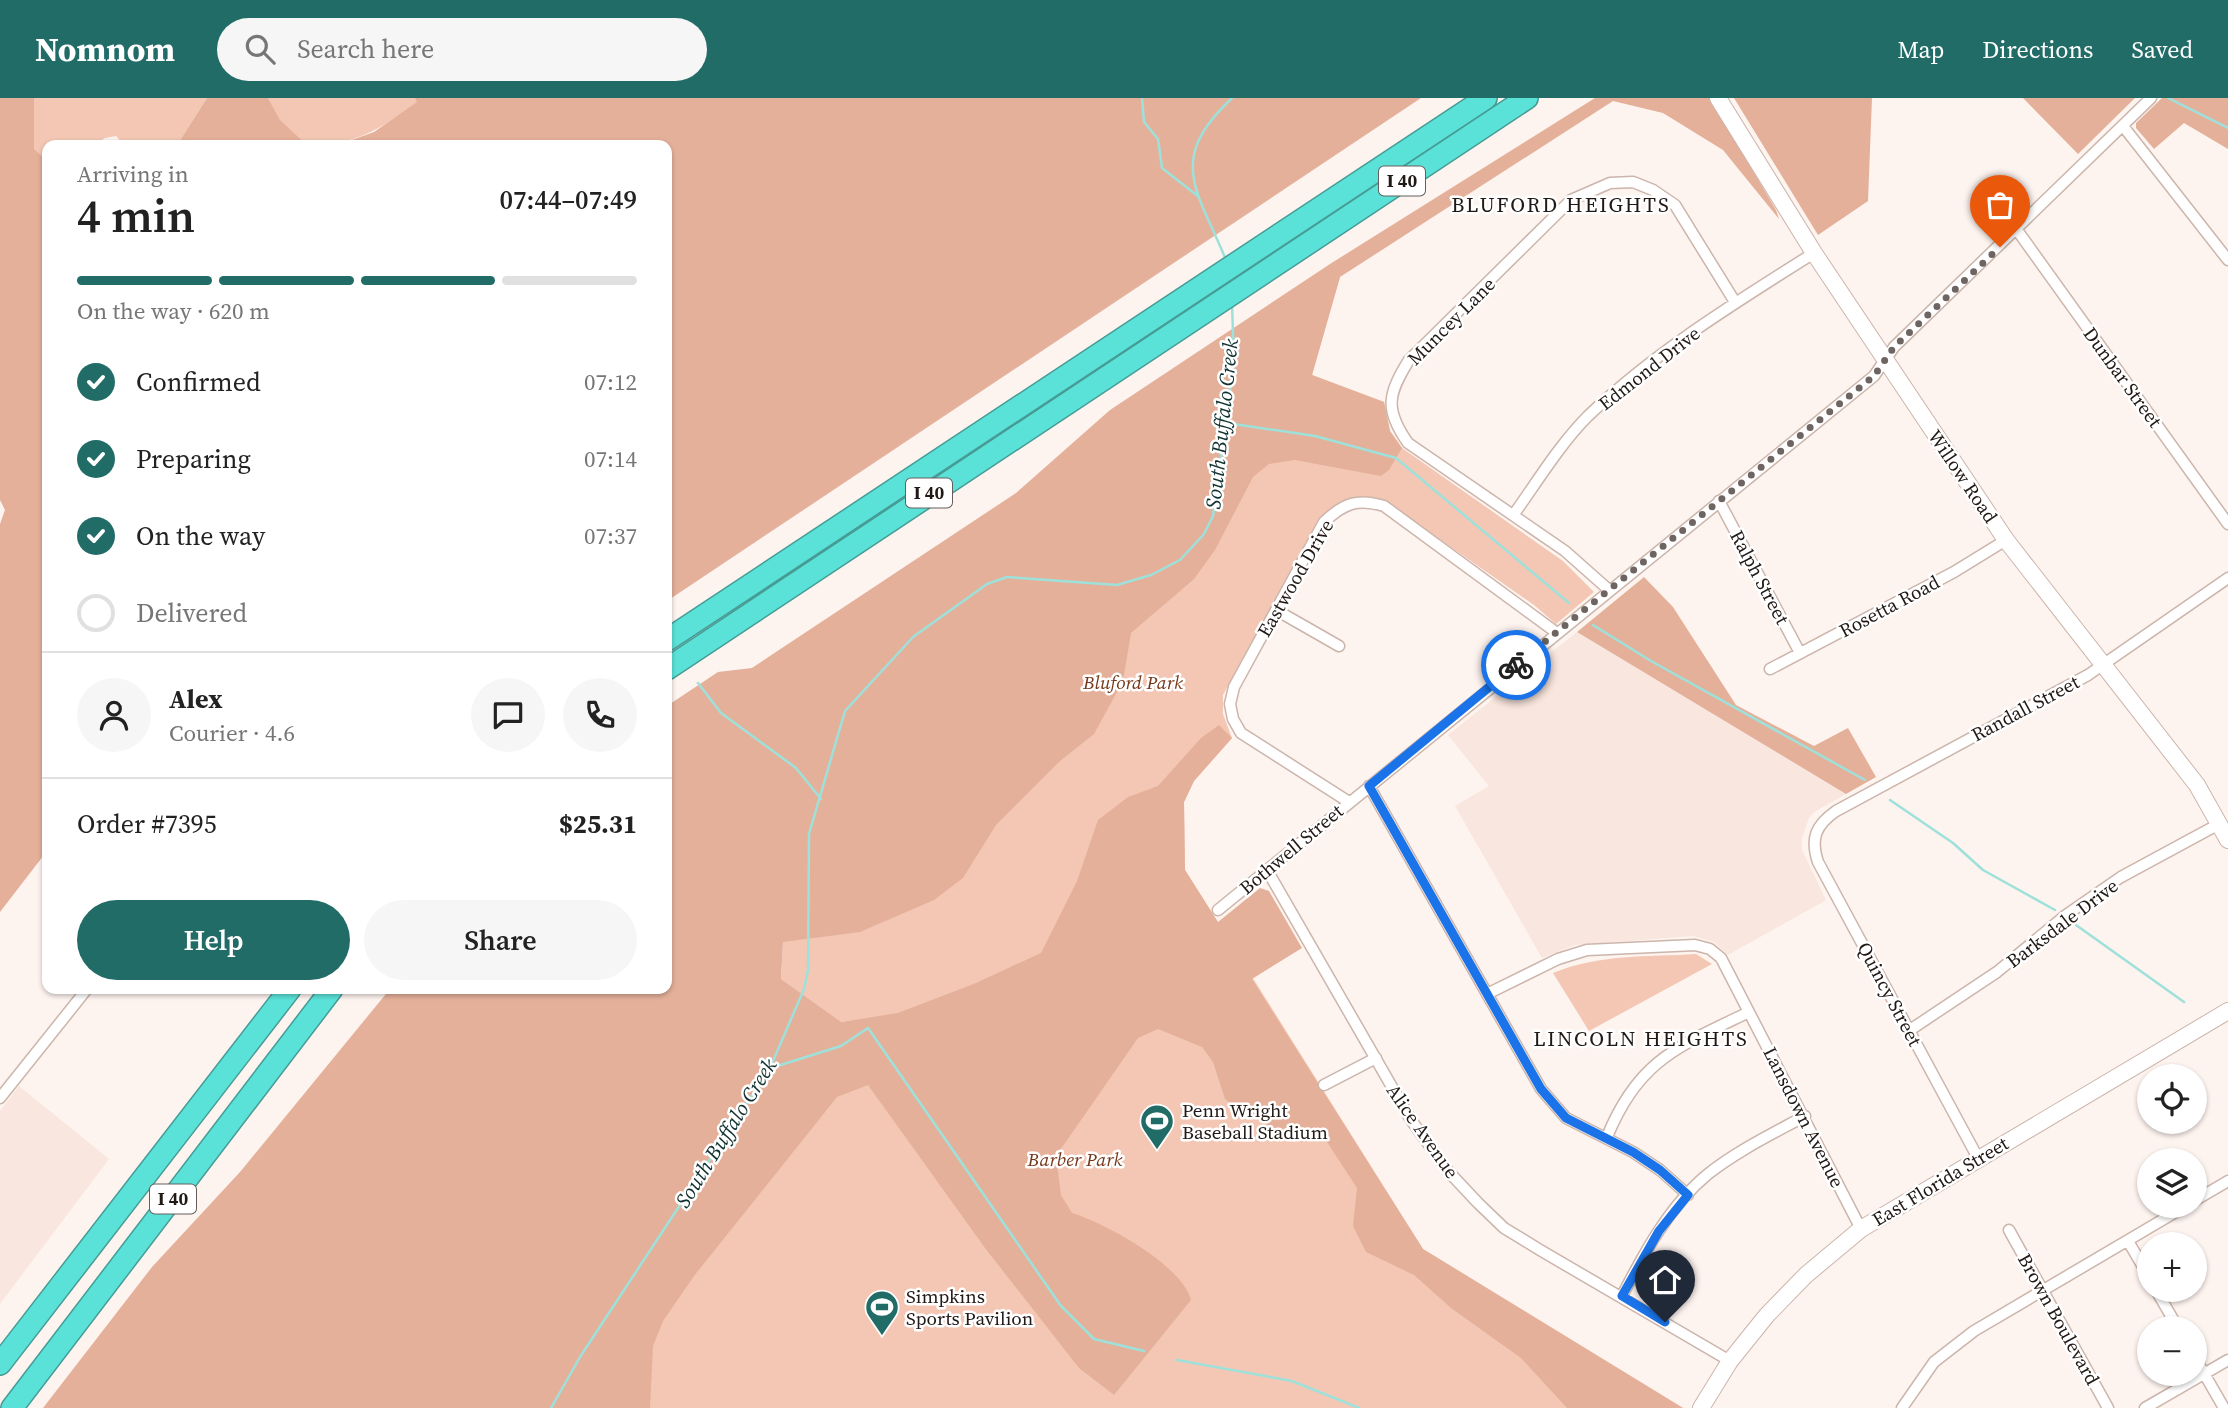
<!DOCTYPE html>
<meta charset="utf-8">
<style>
body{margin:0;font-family:"Source Serif 4",serif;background:#f6f6f6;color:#222;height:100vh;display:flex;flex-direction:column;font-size:26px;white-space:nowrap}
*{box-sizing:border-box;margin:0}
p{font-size:23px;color:#767676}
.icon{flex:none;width:38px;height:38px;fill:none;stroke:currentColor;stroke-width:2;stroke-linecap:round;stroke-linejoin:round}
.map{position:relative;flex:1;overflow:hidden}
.sheet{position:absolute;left:42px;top:42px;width:630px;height:854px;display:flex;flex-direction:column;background:#fff;border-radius:14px;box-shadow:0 2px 5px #0004}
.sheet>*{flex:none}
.buttons{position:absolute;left:2137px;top:966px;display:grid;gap:14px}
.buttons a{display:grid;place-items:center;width:70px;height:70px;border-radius:50%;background:#fff;box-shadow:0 2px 5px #0004;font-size:35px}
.pin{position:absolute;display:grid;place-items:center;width:60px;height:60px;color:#fff;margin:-72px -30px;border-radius:50% 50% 50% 0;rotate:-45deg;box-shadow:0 0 7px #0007}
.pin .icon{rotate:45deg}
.courier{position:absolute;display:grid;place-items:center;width:70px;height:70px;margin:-35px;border:5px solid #1a73e8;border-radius:50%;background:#fff;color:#222;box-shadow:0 2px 9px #0007}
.overview em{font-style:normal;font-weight:600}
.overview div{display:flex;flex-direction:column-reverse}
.overview{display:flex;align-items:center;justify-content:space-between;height:119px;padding:0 35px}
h1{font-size:46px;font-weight:600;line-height:52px}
.bar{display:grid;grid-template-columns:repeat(4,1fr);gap:10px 7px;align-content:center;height:84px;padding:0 35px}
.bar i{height:9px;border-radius:5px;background:#e0e0e0}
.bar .active{background:#216c67}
.bar p{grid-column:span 4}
.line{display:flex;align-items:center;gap:18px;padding:0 35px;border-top:2px solid #e0e0e0}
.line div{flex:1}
.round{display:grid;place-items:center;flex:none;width:74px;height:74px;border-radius:37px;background:#f6f6f6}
ol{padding:0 35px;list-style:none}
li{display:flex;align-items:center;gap:21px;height:77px}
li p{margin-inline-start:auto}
li .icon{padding:7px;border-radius:50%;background:#216c67;color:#fff;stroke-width:4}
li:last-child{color:#767676}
li i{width:38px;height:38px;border:4px solid #e0e0e0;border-radius:50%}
.button{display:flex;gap:14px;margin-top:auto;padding:14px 35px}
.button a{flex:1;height:80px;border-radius:42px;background:#216c67;color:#fff;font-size:28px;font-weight:600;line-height:80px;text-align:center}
.button a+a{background:#f6f6f6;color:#222}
header{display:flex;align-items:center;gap:42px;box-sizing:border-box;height:98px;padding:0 35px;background:#216c67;color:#fff}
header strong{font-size:33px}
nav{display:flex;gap:38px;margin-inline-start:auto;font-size:24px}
.search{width:490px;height:63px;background:#f6f6f6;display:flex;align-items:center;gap:18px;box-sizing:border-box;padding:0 24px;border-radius:38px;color:#767676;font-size:26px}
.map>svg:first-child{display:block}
</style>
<header>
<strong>Nomnom</strong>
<div class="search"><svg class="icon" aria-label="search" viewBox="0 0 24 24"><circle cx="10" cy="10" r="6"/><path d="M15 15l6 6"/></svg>Search here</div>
<nav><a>Map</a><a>Directions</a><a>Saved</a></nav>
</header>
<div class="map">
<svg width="2228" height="1310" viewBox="0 0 2228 1310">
<rect width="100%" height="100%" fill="#fdf3ef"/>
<path fill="#f9e6de" d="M1577,534L1846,696L1814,714L1809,720L1802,740V752L1826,802L1728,857L1714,844L1693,838L1575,847L1542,860L1455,708L1489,688L1448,637Z
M19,988L109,1061L0,1206V1013Z"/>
<path fill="#f3c7b4" d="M34,0H207L177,47H124L116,38L105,40L94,47H47V63L34,52Z
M268,0H415L418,4C377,32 358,47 307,47L279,22Z
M1340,179L1312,277L1384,304L1390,333L1402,350L1563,463L1594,494L1556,526L1534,507L1385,403C1353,396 1332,402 1314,430L1223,597V616L1232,640L1194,683L1184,704L1185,772L1423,1151L1683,1310H588L785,952L869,920L840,924L781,881L783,844Z
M1696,856L1712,866L1589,933L1553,875C1599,856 1648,859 1696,856Z"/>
<path fill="#e4b09a" d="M0,0H34V51L47,63V753L0,814V426L5,412L0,402Z
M207,0H268L280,22L307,47H177Z
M415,0H1421L667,503V47H338L374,34L417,4Z
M1595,0H1710L1776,112L1779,121L1723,52L1663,15L1613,3L1340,179L1312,277L1384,304L1390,333L1402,350L1389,372L1381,378L1295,362L1269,366L1253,379L1215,452L1194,481L1131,535L1123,583L1094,636L1060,663L996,727L963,780L934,802L860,834L783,844L781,881L841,924L898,915L976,885L1041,855L1077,783L1098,722L1128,699L1158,688L1201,640L1219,627L1232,640L1194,683L1184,704L1185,772L1218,824L1260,790L1269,793L1302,850L1252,881L1423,1151L1683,1310H1567L1521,1260L1451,1210L1414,1177L1366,1154L1353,1128L1357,1090L1327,1044H1300L1238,1011L1225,1001L1213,964L1202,949L1158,931L1138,940L1056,1058L1061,1097L1072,1115C1105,1125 1182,1167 1191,1202L1114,1297L1079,1270L985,1150L868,987L837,999L694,1178L663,1223L653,1248L650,1310H43L152,1169L240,1074L390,891H667V608L718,574L752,570L1016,395L1110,312L1330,166Z
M1734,0H1872L1868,103L1818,137Z
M2023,0H2135L2078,56Z
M2162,0H2228V51L2184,25L2154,51L2136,30V25Z
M1644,479L1673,509L1736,607L1814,648L1848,630L1876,679L1846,696L1577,534Z"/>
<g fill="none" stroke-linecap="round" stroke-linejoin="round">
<path stroke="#9ee1db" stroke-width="2.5" d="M1142,0L1144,24L1158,41L1162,70L1199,99
M2168,0L2228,30
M1226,162C1197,91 1166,62 1232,0
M1227,325L1315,338L1396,360L1569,505
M1593,527L1651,563L1865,682
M698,585L721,615L796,670L821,701
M1890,702L1953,745L1983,772L2055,812
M2076,827L2184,904
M771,970L841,948L868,930L1061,1208L1094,1241L1144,1253
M1177,1262L1292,1283L1359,1310
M551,1310L580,1259L770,970L804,891L808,872L809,736L845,613L913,539L987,486L1007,479L1117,487L1151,477L1180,462L1204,436L1213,418L1234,263L1232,206"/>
<g stroke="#ccb5ab" stroke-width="13">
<path id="street" d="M2123,28L2228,162
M2017,132L2228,426
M1719,403L1800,555
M1514,416C1537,384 1560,346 1588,318C1655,254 1736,204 1814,155
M1609,492L1565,453L1408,345C1384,311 1388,296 1409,262L1571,102L1610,85L1633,84L1653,92L1675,107L1735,204
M1276,512L1339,548
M1770,571L1954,474L2006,442
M1369,688L1541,991L1566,1020L1633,1054L1660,1072L1688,1097
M1349,704L1241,635L1233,621L1230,606L1234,589L1324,424C1344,405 1358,400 1384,408L1557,535
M1267,772L1411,1022L1448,1073L1478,1105L1504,1130L1540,1152L1730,1263
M1218,812L1874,278L1894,249L2151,0
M1487,896L1558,861L1587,852L1695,847L1710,851L1721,860L1861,1131
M1910,932L1997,874L2066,817L2121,779L2219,726
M1324,987L1376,960
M0,1000L87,891
M1607,1039C1638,962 1679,948 1749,914
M1978,1060L1818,764C1810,740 1816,727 1836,713L2088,577L2228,480
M2194,1103L2228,1083
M2009,1132L2108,1310
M2128,1143L2149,1179
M2156,1192L2178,1230
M1622,1198C1644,1155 1670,1107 1708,1076C1737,1053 1772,1036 1805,1018
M2194,1258L2224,1310
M1902,1310L1934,1264L1974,1233L2186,1108
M2145,1310L2228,1262"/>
</g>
<g stroke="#ccb5ab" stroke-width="18">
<path id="secondary" d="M1718,0L1814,155L2006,442L2197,687L2228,742
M1701,1310L1730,1263L1767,1217L1806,1177L1861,1131L2228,913"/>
</g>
<g stroke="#469c95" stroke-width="24">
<path id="highway" d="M667,542L1486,0
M667,571L1527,0
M0,1266L290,891
M12,1310L332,891"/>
</g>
<use href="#street" stroke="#fff" stroke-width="10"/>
<use href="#secondary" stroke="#fff" stroke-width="16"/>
<use href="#highway" stroke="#5ae2d9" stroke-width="21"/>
</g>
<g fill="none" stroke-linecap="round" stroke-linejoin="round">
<path stroke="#6e6562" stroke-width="7" stroke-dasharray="0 12.6" d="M1516,567L1874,278L1894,249L2000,149"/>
<path stroke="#1a73e8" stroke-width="9" d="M1516,567L1369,688L1541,991L1566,1020L1633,1054L1660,1072L1688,1097L1659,1133L1622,1198L1665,1224"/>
</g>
<defs>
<g id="stadium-pin" transform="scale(1.75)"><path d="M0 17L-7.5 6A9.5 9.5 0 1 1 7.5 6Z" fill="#216c67" stroke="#fff"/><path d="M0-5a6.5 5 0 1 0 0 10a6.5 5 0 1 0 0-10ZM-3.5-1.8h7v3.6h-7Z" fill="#fff"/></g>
</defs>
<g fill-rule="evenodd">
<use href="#stadium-pin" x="1157" y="1023"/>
<use href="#stadium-pin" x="882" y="1209"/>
</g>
<g text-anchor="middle" stroke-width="5" stroke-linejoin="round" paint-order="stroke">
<g fill="#fff" stroke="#645e5c" stroke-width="2">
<rect x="1379" y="68.5" width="46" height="29" rx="5"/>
<rect x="906" y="380.5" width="46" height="29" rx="5"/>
<rect x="150" y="1086.5" width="46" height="29" rx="5"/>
</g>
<g font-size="18" font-weight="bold" fill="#211916">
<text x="1402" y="89">I 40</text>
<text x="929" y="401">I 40</text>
<text x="173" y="1107">I 40</text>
</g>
<g font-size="19" fill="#211916" stroke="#fff">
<text transform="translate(1451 223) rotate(-45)" y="7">Muncey Lane</text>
<text transform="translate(1649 270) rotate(-38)" y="7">Edmond Drive</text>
<text transform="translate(2123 279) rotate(54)" y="7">Dunbar Street</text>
<text transform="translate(1963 378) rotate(56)" y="7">Willow Road</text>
<text transform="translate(1760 479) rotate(62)" y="7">Ralph Street</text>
<text transform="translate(1295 480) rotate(-60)" y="7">Eastwood Drive</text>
<text transform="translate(1889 508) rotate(-28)" y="7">Rosetta Road</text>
<text transform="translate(2025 610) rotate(-28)" y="7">Randall Street</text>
<text transform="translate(1291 751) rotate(-40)" y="7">Bothwell Street</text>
<text transform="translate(2062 825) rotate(-37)" y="7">Barksdale Drive</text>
<text transform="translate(1890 896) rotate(62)" y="7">Quincy Street</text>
<text transform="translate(1804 1019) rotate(63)" y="7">Lansdown Avenue</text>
<text transform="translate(1423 1033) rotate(55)" y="7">Alice Avenue</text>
<text transform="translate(1940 1083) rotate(-31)" y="7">East Florida Street</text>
<text transform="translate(2059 1221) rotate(61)" y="7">Brown Boulevard</text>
</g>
<g font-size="19" font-style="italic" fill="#763719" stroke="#fff">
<text x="1133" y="591">Bluford Park</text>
<text x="1075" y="1068">Barber Park</text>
</g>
<g font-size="19" fill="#211916" stroke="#fff" text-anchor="start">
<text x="1182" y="1019">Penn Wright<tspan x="1182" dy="22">Baseball Stadium</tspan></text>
<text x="906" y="1205">Simpkins<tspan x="906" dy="22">Sports Pavilion</tspan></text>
</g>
<g font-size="21" letter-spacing="2" fill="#211916" stroke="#fff">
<text x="1561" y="114">BLUFORD HEIGHTS</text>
<text x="1641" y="948">LINCOLN HEIGHTS</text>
</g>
<g font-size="21" font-style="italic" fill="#10322f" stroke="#fff">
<text transform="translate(1222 326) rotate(-84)" y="7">South Buffalo Creek</text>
<text transform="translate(726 1035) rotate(-58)" y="7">South Buffalo Creek</text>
</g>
</g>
</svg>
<div class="buttons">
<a><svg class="icon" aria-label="locate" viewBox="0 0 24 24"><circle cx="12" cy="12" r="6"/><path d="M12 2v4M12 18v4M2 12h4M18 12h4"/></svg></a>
<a><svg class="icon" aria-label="layers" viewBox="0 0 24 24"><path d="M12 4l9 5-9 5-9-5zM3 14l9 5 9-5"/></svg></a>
<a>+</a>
<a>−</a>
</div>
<div class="pin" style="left:2000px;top:149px;background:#ea580c"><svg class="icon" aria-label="bag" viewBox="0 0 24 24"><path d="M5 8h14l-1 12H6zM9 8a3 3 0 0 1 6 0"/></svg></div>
<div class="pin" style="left:1665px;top:1224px;background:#1f2937"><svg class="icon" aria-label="home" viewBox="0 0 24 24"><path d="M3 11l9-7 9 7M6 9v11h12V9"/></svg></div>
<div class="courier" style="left:1516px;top:567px"><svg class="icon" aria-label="bike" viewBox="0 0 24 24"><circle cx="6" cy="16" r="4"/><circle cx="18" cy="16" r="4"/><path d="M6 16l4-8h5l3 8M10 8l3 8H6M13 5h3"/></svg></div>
<section class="sheet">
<div class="overview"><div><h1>4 min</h1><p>Arriving in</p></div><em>07:44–07:49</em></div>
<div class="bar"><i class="active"></i><i class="active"></i><i class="active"></i><i></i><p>On the way · 620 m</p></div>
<ol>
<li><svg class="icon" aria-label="check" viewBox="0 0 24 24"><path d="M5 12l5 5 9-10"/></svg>Confirmed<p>07:12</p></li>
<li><svg class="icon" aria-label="check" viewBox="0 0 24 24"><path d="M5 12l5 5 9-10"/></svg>Preparing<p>07:14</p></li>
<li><svg class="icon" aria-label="check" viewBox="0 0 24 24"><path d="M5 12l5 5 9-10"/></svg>On the way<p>07:37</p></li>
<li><i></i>Delivered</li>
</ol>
<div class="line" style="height:126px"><a class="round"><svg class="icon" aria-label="person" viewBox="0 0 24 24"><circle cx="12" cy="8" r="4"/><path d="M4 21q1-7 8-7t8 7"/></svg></a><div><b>Alex</b><p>Courier · 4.6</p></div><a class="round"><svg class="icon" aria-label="chat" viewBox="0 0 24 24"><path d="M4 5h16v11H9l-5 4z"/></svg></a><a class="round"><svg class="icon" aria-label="phone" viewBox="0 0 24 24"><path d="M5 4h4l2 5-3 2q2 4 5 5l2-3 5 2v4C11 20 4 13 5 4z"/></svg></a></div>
<div class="line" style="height:91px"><div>Order #7395</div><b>$25.31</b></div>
<div class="button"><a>Help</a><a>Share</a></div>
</section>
</div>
